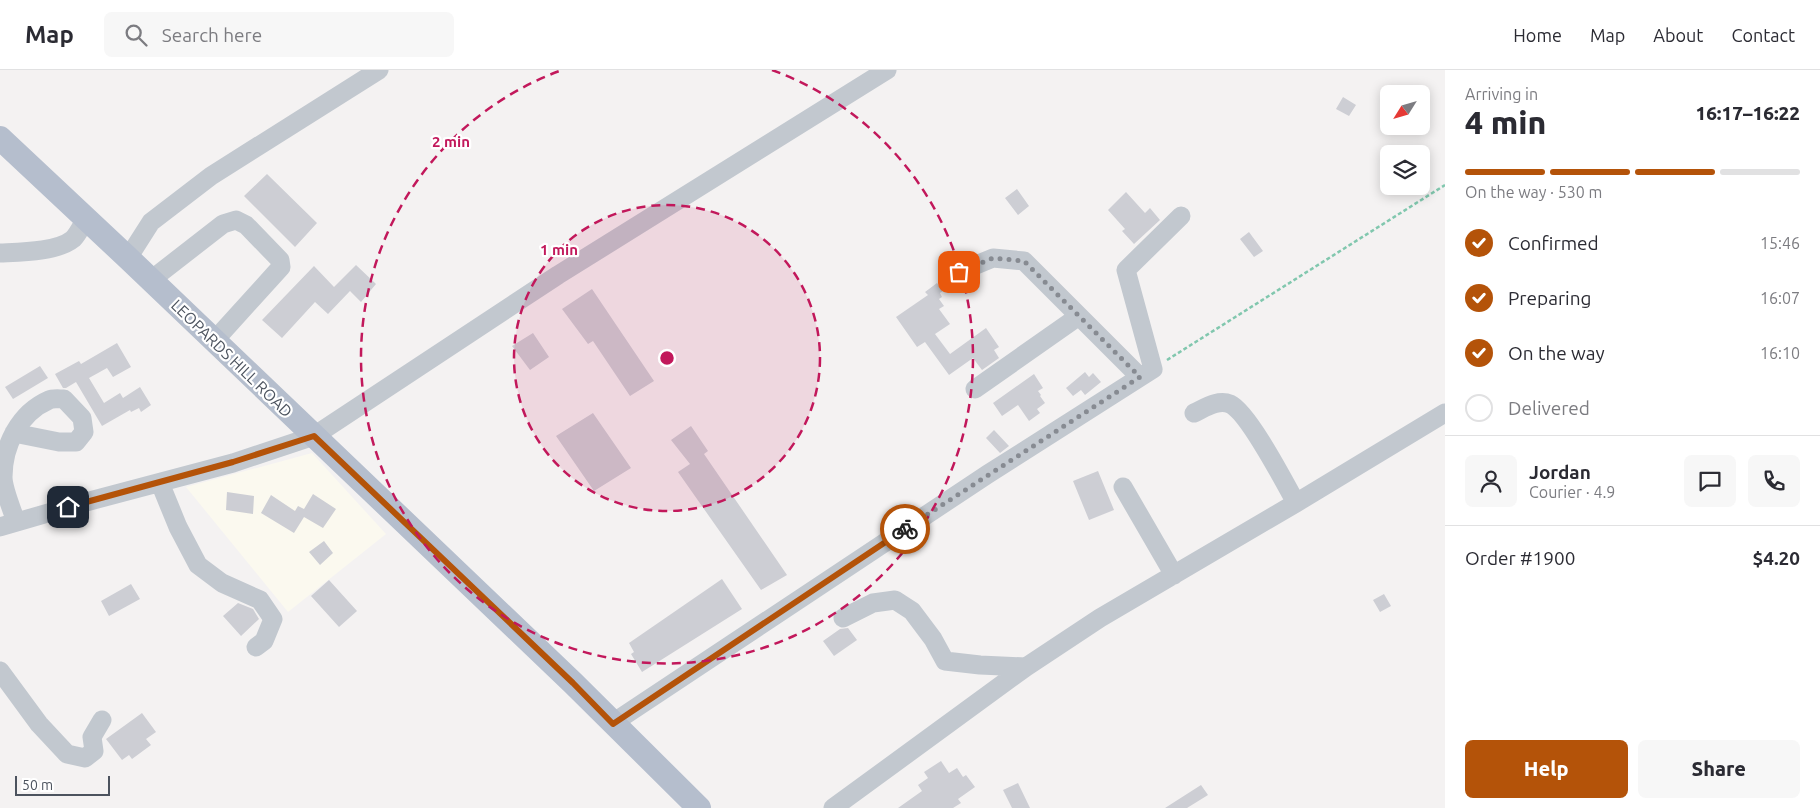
<!DOCTYPE html>
<meta charset="utf-8">
<style>
body{margin:0;font-family:Ubuntu,sans-serif;background:#f7f7f7;color:#2b2b33;height:100vh;display:flex;flex-direction:column;font-size:19px;white-space:nowrap}
*{box-sizing:border-box;margin:0}
p{font-size:16px;color:#7c7c81}
.icon{flex:none;width:28px;height:28px;fill:none;stroke:currentColor;stroke-width:2;stroke-linecap:round;stroke-linejoin:round}
.map{position:relative;flex:1;overflow:hidden}
.sheet{display:flex;flex-direction:column;background:#fff;width:375px}
.sheet>*{flex:none}
.needle{width:32px;rotate:233deg}
.tools{position:absolute;left:1380px;top:15px;display:grid;gap:10px}
.tools a{display:grid;place-items:center;width:50px;height:50px;border-radius:8px;background:#fff;box-shadow:0 2px 12px #0003;font-size:25px}
.scale{position:absolute;left:15px;bottom:12px;width:95px;box-sizing:border-box;padding-left:5px;border:2px solid #4c535e;border-top:0;font-size:14px;line-height:18px;white-space:nowrap;color:#4c535e;-webkit-text-stroke:4px #fff;paint-order:stroke}
.pin{position:absolute;display:grid;place-items:center;width:42px;height:42px;color:#fff;margin:-21px;border-radius:10px;box-shadow:0 2px 8px #0006}
.courier{position:absolute;display:grid;place-items:center;width:50px;height:50px;margin:-25px;border:4px solid #b45309;border-radius:50%;background:#fff;color:#222;box-shadow:0 1px 6px #0007}
.overview em{font-style:normal;font-weight:800}
.overview div{display:flex;flex-direction:column-reverse}
.overview{display:flex;align-items:center;justify-content:space-between;height:85px;padding:0 20px}
h1{font-size:32px;font-weight:800;line-height:38px}
.bar{display:grid;grid-template-columns:repeat(4,1fr);gap:8px 5px;align-content:center;height:60px;padding:0 20px}
.bar i{height:6px;border-radius:4px;background:#e1e1e2}
.bar .selected{background:#b45309}
.bar p{grid-column:span 4}
.line{display:flex;align-items:center;gap:12px;padding:0 20px;border-top:1px solid #e1e1e2}
.line div{flex:1}
.round{display:grid;place-items:center;flex:none;width:52px;height:52px;border-radius:8px;background:#f7f7f7}
ol{padding:0 20px;list-style:none}
li{display:flex;align-items:center;gap:15px;height:55px}
li p{margin-inline-start:auto}
li .icon{padding:5px;border-radius:50%;background:#b45309;color:#fff;stroke-width:4}
li:last-child{color:#7c7c81}
li i{width:28px;height:28px;border:2px solid #e1e1e2;border-radius:50%}
.action{display:flex;gap:10px;margin-top:auto;padding:10px 20px}
.action a{flex:1;height:58px;border-radius:8px;background:#b45309;color:#fff;font-size:20px;font-weight:800;line-height:58px;text-align:center}
.action a+a{background:#f7f7f7;color:#2b2b33}
header{display:flex;align-items:center;gap:30px;box-sizing:border-box;height:70px;padding:0 25px;background:#fff;border-bottom:1px solid #e1e1e2}
header strong{font-size:24px}
nav{display:flex;gap:28px;margin-inline-start:auto;font-size:18px}
.search{width:350px;height:45px;background:#f7f7f7;display:flex;align-items:center;gap:12px;box-sizing:border-box;padding:0 18px;border-radius:8px;color:#7c7c81;font-size:19px}
main{display:flex;flex:1;min-height:0}
.map>svg:first-child{display:block}
</style>
<header>
<strong>Map</strong>
<div class="search"><svg class="icon" aria-label="search" viewBox="0 0 24 24"><circle cx="10" cy="10" r="6"/><path d="M15 15l6 6"/></svg>Search here</div>
<nav><a>Home</a><a>Map</a><a>About</a><a>Contact</a></nav>
</header>
<main>
<div class="map">
<svg width="1445" height="738" viewBox="0 0 1445 738">
<rect width="100%" height="100%" fill="#f4f2f2"/>
<path fill="#fbf9ef" d="M312,383L386,464L288,542L186,417Z"/>
<path fill="#cdced4" d="M1343,27L1356,35L1349,46L1336,39Z
M267,104L317,153L295,177L244,126Z
M1017,119L1029,136L1018,145L1005,128Z
M1126,122L1145,143L1150,138L1160,150L1134,174L1122,161L1125,159L1108,140Z
M1249,162L1263,181L1254,187L1240,169Z
M356,195L376,214L361,232L350,221L328,244L315,232L282,268L262,250L314,196L334,217Z
M937,213L943,221L940,223L942,227L939,229L944,236L939,239L950,254L935,264L950,284L986,258L999,277L994,280L999,288L982,300L973,288L949,305L925,272L917,277L896,247L928,225L925,222Z
M592,219L654,311L630,326L593,271L588,274L562,239Z
M533,263L549,287L530,300L512,276Z
M117,273L131,297L113,307L107,298L89,308L104,333L120,323L123,328L140,317L151,335L141,342L139,338L131,342L130,340L102,356L76,312L66,318H63L55,304L79,291L81,294Z
M40,296L48,308L13,329L5,317Z
M1085,302L1089,307L1093,303L1101,312L1085,325L1081,320L1073,326L1066,318Z
M1034,304L1043,318L1038,321L1041,325L1040,326L1045,333L1037,339L1040,343L1029,351L1018,335L1002,346L993,333Z
M593,343L631,398L594,421L556,366Z
M691,356L708,381L704,384L787,505L761,520L678,402L690,394L671,370Z
M994,360L1009,376L1000,383L986,368Z
M1098,401L1114,440L1089,450L1073,411Z
M227,422L254,426L253,444L226,440Z
M313,424L336,439L323,458L304,447L294,463L261,443L271,425L295,441L298,436L304,439Z
M324,471L333,483L320,495L309,482Z
M722,509L742,539L642,602L631,584L634,582L629,573Z
M329,510L357,541L339,557L311,526Z
M131,514L140,529L109,546L101,531Z
M1384,524L1391,536L1380,542L1373,530Z
M238,533L253,539L259,549L241,566L223,546Z
M848,558L857,570L834,586L823,571L840,559Z
M142,643L156,662L146,669L151,675L132,689L129,685L122,690L106,669Z
M941,691L949,703L957,698L963,707L966,705L975,717L958,729L961,733L953,738H898L922,721L918,715L928,708L924,702Z
M1018,713L1030,738H1012L1003,720Z
M1201,715L1208,725L1187,738H1165Z"/>
<g fill="none" stroke-linecap="round" stroke-linejoin="round">
<path stroke="#81c7ae" stroke-width="2.5" stroke-dasharray="4 2.5" stroke-linecap="butt" d="M1167,290L1445,115"/>
<path stroke="#c2c8cf" stroke-width="19" d="M0,183C20,182 57,182 73,169C78,164 82,155 86,149
M128,188L151,152L211,106L379,0
M959,202L993,188L1024,191L1140,307
M151,210L223,154L236,150L246,155L280,190L281,197L214,271
M975,319L1079,246
M1194,343C1205,338 1218,329 1230,334C1248,342 1285,413 1296,433
M14,363L59,372H76L84,362L82,348L64,329C59,329 53,328 49,330C19,343 3,376 3,407C3,419 12,439 16,452
M160,413L178,457L198,495L222,513L260,530L273,549L264,571L256,577
M1123,417L1174,505
M0,457L86,432L233,393L314,366L558,205L887,0
M843,548L873,533L895,530L912,541L933,569L945,591L980,595L1026,597
M0,601L39,654L67,684L85,688L94,681L92,667L102,650
M613,653L988,404L1153,299L1126,200L1181,146
M833,738L1026,597L1100,548L1296,433L1445,343"/>
<path stroke="#b5becd" stroke-width="24" d="M0,68L128,188L573,613L699,738"/>
</g>
<g fill="none" stroke-linecap="round" stroke-linejoin="round">
<path stroke="#878b92" stroke-width="5" stroke-dasharray="0 9" d="M905,459L1140,307L1024,191L993,188L959,202"/>
<path stroke="#b45309" stroke-width="6" d="M68,437L233,392L314,366L573,613L613,654L905,459"/>
</g>
<circle cx="667" cy="288" r="153" fill="#c2185b" fill-opacity=".12"/>
<g fill="none" stroke="#c2185b" stroke-width="2.5" stroke-dasharray="9 6">
<circle cx="667" cy="288" r="153"/>
<path d="M772 0A306 306 0 1 1 562 0"/>
</g>
<g text-anchor="middle" stroke-width="4.5" stroke-linejoin="round" paint-order="stroke">
<g font-size="16" fill="#4c535e" stroke="#fff">
<text transform="translate(232 288) rotate(44)" y="6">LEOPARDS HILL ROAD</text>
</g>
</g>
<circle cx="667" cy="288" r="8" fill="#c2185b" stroke="#fff" stroke-width="2.5"/>
<g font-size="15" text-anchor="middle" font-weight="bold" fill="#c2185b" stroke="#fff" stroke-width="4.5" stroke-linejoin="round" paint-order="stroke">
<text x="451" y="77">2 min</text>
<text x="559" y="185">1 min</text>
</g>
</svg>
<div class="tools">
<a><svg class="needle" viewBox="-14 -14 28 28"><path d="M0-13l5 13h-10z" fill="#e53935"/><path d="M0 13l5-13h-10z" fill="#7c7c81"/></svg></a>
<a><svg class="icon" aria-label="layers" viewBox="0 0 24 24"><path d="M12 4l9 5-9 5-9-5zM3 14l9 5 9-5"/></svg></a>
</div>
<div class="scale">50 m</div>
<div class="pin" style="left:959px;top:202px;background:#ea580c"><svg class="icon" aria-label="bag" viewBox="0 0 24 24"><path d="M5 8h14l-1 12H6zM9 8a3 3 0 0 1 6 0"/></svg></div>
<div class="pin" style="left:68px;top:437px;background:#1f2937"><svg class="icon" aria-label="home" viewBox="0 0 24 24"><path d="M3 11l9-7 9 7M6 9v11h12V9"/></svg></div>
<div class="courier" style="left:905px;top:459px"><svg class="icon" aria-label="bike" viewBox="0 0 24 24"><circle cx="6" cy="16" r="4"/><circle cx="18" cy="16" r="4"/><path d="M6 16l4-8h5l3 8M10 8l3 8H6M13 5h3"/></svg></div>
</div>
<section class="sheet">
<div class="overview"><div><h1>4 min</h1><p>Arriving in</p></div><em>16:17–16:22</em></div>
<div class="bar"><i class="selected"></i><i class="selected"></i><i class="selected"></i><i></i><p>On the way · 530 m</p></div>
<ol>
<li><svg class="icon" aria-label="check" viewBox="0 0 24 24"><path d="M5 12l5 5 9-10"/></svg>Confirmed<p>15:46</p></li>
<li><svg class="icon" aria-label="check" viewBox="0 0 24 24"><path d="M5 12l5 5 9-10"/></svg>Preparing<p>16:07</p></li>
<li><svg class="icon" aria-label="check" viewBox="0 0 24 24"><path d="M5 12l5 5 9-10"/></svg>On the way<p>16:10</p></li>
<li><i></i>Delivered</li>
</ol>
<div class="line" style="height:90px"><a class="round"><svg class="icon" aria-label="person" viewBox="0 0 24 24"><circle cx="12" cy="8" r="4"/><path d="M4 21q1-7 8-7t8 7"/></svg></a><div><b>Jordan</b><p>Courier · 4.9</p></div><a class="round"><svg class="icon" aria-label="chat" viewBox="0 0 24 24"><path d="M4 5h16v11H9l-5 4z"/></svg></a><a class="round"><svg class="icon" aria-label="phone" viewBox="0 0 24 24"><path d="M5 4h4l2 5-3 2q2 4 5 5l2-3 5 2v4C11 20 4 13 5 4z"/></svg></a></div>
<div class="line" style="height:65px"><div>Order #1900</div><b>$4.20</b></div>
<div class="action"><a>Help</a><a>Share</a></div>
</section>
</main>
